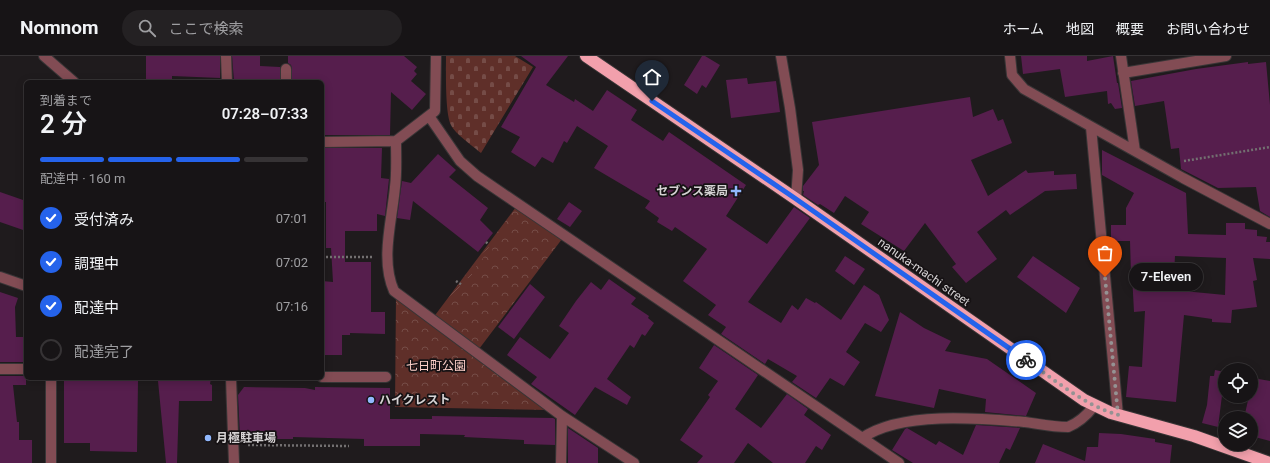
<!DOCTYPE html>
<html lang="ja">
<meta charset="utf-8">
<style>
body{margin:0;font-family:Roboto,"Noto Sans JP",sans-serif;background:#242123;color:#f1f3f6;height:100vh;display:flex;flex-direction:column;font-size:15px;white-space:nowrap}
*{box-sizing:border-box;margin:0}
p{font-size:13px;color:#9e9ea1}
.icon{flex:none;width:22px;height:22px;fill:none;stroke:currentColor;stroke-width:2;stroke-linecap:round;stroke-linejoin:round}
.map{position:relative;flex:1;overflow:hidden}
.panel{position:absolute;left:24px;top:24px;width:300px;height:300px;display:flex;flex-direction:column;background:#171416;border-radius:6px;box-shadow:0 2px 10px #0003,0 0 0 1px #363335}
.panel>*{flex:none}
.controls{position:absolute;left:1218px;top:307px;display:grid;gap:8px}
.controls a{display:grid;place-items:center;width:40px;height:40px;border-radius:50%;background:#171416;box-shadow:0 2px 10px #0003,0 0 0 1px #363335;font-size:20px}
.pin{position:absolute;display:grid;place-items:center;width:34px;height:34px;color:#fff;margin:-41px -17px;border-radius:50% 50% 50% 0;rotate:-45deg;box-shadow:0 0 4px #0007}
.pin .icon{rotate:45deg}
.courier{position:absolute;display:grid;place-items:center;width:40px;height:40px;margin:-20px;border:3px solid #2563eb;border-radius:50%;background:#fff;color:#222;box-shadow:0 1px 5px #0007}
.bubble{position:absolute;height:28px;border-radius:14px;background:#171416;box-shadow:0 2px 10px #0003,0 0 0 1px #363335;font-size:13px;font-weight:600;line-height:28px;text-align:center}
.overview em{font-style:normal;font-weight:600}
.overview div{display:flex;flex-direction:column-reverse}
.overview{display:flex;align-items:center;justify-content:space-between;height:68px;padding:0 16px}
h1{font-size:26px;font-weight:600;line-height:30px}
.bar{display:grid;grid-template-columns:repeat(4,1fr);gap:6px 4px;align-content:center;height:48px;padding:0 16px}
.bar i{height:5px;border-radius:3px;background:#363335}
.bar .on{background:#2563eb}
.bar p{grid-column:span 4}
ol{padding:0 16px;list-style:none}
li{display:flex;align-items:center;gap:12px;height:44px}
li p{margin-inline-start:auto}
li .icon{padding:4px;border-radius:50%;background:#2563eb;color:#fff;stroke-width:4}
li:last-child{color:#9e9ea1}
li i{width:22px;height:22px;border:2px solid #363335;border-radius:50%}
header{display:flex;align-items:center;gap:24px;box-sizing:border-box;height:56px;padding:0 20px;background:#171416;border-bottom:1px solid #363335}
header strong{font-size:19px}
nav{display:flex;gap:22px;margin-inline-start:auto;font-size:14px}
.search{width:280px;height:36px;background:#242123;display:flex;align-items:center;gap:10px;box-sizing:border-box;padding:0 14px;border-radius:22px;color:#9e9ea1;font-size:15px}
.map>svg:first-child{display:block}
</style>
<header>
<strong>Nomnom</strong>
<div class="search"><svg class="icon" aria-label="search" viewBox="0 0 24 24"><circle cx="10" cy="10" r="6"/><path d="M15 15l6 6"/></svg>ここで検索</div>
<nav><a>ホーム</a><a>地図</a><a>概要</a><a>お問い合わせ</a></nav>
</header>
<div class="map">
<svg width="1270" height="407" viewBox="0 0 1270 407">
<defs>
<pattern id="cemetery-stones" width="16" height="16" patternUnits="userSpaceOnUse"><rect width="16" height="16" fill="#5f2f29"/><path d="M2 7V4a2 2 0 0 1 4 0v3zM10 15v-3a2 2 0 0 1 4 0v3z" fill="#754c47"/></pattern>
<pattern id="park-crowns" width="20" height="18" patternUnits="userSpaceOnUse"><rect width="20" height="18" fill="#5f2f29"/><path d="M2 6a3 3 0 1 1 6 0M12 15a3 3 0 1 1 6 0" fill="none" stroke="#754c47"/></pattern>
<pattern id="garden-furrows" width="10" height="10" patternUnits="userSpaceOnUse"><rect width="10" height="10" fill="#5f2f29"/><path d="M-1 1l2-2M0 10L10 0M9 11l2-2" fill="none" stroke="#754c47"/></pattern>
</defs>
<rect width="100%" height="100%" fill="#1f1b1d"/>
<path fill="url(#cemetery-stones)" d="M446,0H515L533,11L481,97C473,90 455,78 451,69C445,58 446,15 446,0Z"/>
<path fill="url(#park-crowns)" d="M516,151L562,183L479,293L548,354L395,351L396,239L430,266Z"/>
<path fill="url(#garden-furrows)" d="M488,191L493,194L489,198L487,197L471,217L473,219L469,223L465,220Z
M458,229L462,232L451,248L448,247L442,255L440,254Z"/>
<path fill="#561e4d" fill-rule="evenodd" d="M146,0H220V22L172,20V26H146Z
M232,0H260V10L280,11V26L234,25Z
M288,0H404L417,11L414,15L417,18L411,25L426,38L412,54L391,36L390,79H324V64H322V26H292V13L291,9L288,7Z
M521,0H568L546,29L574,46L575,43L593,55L607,34L637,54L631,64L663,85L669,76L746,129L726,160L767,188L794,151L810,162L748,246L781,267L792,249L798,254L806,242L815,247L816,246L841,264L864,229L879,239L889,264L881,276L865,267L846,296L860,306L844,330L830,322L816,342L792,326L797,320L768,303L765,308L721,278L726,271L708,259L716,249L683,225L707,193L675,171L672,175L657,166L659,162L645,152L650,145L594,112L608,90L577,70L567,87L564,85L553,107L542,101L535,111L511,96L520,81L501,71L536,11Z
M702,0H705L720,9L706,32L702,29L697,38L684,29Z
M1021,0H1087V5L1113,0L1117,27H1118L1122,52L1115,53L1111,47L1108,48L1107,35L1065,41L1060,13L1023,18Z
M1248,6V8L1266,6L1270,49V161L1260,155L1256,131L1218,132L1181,113L1179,92L1171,93L1164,45L1135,50L1131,25L1196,13Z
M747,22L748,28L776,25L780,56L731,62L726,24Z
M970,41L973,61L993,53L998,65L1003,63L1012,87L971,104L988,140L1026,114L1028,117L1054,115V119L1076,118L1077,133L1045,135L1010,159L1006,154L977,176L997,203L966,227L952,211L956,208L925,167L904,195L861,168L869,156L845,140L834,157L820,148L818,149L803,139L804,135H803V130L819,109L812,66Z
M324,92H382L381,122L389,123L385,160L377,158V175H345V206H371V256H385V278L350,277V279H342V299H322V225L333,226L331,192H326V146H322V100H323Z
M1102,94L1186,137L1188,178L1226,179V167H1245V173L1257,174V180L1267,181L1266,186H1270V203L1253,202L1257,224L1253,225L1257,251L1232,254L1231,267L1212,266V263L1184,259L1176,346L1126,341L1129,310L1142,311L1145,255L1134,256L1132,218H1131L1130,185H1111V169H1126V152L1134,137L1102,119ZM1175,200L1226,202L1225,239L1173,234Z
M438,98L456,114L449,121L488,152L480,164L493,177L478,196L413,145L410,164L397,162L402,125L411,127Z
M0,136L26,145V175L0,166Z
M569,146L582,155L570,171L557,163Z
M845,200L865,213L854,229L835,215Z
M1033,200L1080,232L1066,257L1017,221Z
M609,223L636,242L631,248L649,260L648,262L654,267L645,280L642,278L634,292L630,289L607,323L631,341L627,349L595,331L575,359L531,328L537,321L507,299L520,281L550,303L569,277L559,270L576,245L591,226L601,234Z
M530,228L545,241L514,283L498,271Z
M0,236L18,242L15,251L16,281H26V306H0Z
M900,256L924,272L951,285L945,295L987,303L1036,337L1026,360L985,356L986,343L939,333L934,352L875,340Z
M714,289L758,319L735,353L761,372L787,338L808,353L804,359L831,379L822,394L816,390L805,407H773L748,387L734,407H697L703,400L680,384L710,341L708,339L718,325L699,312Z
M1215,314L1225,316L1218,371L1202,367L1207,349L1210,320H1214Z
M0,320H26V329H13L17,366H19V384H32V407H0Z
M95,322H121V324L138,325L137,396L90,395V387H64V324H95Z
M173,322H211L210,328L212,329V345H179L177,407H166L158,325H173Z
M1253,322L1270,325V385L1251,380V362H1244L1249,340H1251V331Z
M244,331L305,332L315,334V331L390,332V363H432V360L553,362L555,363V389L524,388V384L464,381L465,379L420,378V390H364V383L293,381V383H265V381H240L238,339Z
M976,369L1020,372L1010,394L1006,392L999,407H913L892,394L905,373L907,372L936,389L939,385L963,399Z
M568,372L598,392V407H568Z
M1099,377L1121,378L1155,383V386L1172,389L1170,407H1035L1043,388L1085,405L1087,391H1098Z"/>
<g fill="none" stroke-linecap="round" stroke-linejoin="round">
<g stroke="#383536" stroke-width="12">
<path id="street" d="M44,0L74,26
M226,0L227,26
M781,0L790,52L798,114L796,143
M1010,0L1012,19L1024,33L1183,122L1270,168
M1121,0L1135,95
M286,13V26
M1123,17L1226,0
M429,60L460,105L477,120L899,407
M1091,71L1118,359
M396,85C396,100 397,116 395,131C392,165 380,203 394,235L562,360L634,407
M322,86L396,85L435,55L436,0
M0,221L26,230
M0,313H26
M322,321H386
M231,322L234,407
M862,382C901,355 979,362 1025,366C1039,368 1053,371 1068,371C1078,367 1087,359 1094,350
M51,407V322
M561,407L562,360"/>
</g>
<g stroke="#383536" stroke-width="14">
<path id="highway" d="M586,0L796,143L1084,344L1111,357L1194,380L1270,407"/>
</g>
<path stroke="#737071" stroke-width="2.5" stroke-dasharray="2 2" stroke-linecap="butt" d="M1184,105L1270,91
M486,186L488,188
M322,201H373
M456,225L462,229
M248,389L349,390"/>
<use href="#street" stroke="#824c54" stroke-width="10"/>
<use href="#highway" stroke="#f2a0ac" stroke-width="12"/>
</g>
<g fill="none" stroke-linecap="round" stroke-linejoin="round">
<path stroke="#959293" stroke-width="4" stroke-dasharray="0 7.2" d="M1026,304C1055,324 1084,349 1118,359L1105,221"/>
<path stroke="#2563eb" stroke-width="5" d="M652,45L796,143L1026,304"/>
</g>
<g fill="#91b8fd" stroke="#161214" stroke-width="1.5">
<path d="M734 129h4v4h4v4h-4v4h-4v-4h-4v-4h4z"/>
<circle cx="371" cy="344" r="4"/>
<circle cx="208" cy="382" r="4"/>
</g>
<g text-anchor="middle" stroke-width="3.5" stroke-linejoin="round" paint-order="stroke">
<g font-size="12" font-weight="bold" fill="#d5d2d3" stroke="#161214" text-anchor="start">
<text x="728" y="139" text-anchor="end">セブンス薬局</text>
<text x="379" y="348">ハイクレスト</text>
<text x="216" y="386">月極駐車場</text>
</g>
<g font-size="12" fill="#d5d2d3" stroke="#161214">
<text transform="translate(924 216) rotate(35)" y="4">nanuka-machi street</text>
</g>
<g font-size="12" fill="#fed0c9" stroke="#161214">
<text x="436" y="314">七日町公園</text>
</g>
</g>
</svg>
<div class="controls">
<a><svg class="icon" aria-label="locate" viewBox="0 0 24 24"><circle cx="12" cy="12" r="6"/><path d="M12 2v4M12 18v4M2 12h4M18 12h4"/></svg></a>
<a><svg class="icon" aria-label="layers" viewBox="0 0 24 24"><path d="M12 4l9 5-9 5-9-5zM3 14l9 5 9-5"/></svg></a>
</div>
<div class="pin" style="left:1105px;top:221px;background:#ea580c"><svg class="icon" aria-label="bag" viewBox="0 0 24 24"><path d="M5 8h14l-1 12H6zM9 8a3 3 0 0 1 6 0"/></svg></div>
<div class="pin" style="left:652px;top:45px;background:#1f2937"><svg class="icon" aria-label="home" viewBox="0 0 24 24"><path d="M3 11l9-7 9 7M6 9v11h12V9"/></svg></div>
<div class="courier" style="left:1026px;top:304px"><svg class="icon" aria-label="bike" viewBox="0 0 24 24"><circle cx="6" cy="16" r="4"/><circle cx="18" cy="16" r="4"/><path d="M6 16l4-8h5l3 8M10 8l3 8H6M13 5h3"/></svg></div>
<div class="bubble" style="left:1129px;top:207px;width:74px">7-Eleven</div>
<section class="panel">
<div class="overview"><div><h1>2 分</h1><p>到着まで</p></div><em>07:28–07:33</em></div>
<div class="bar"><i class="on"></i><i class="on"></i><i class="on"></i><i></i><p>配達中 · 160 m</p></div>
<ol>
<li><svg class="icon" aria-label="check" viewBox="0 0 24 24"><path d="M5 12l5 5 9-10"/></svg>受付済み<p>07:01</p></li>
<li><svg class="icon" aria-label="check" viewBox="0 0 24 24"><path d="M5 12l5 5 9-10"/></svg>調理中<p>07:02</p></li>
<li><svg class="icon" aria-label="check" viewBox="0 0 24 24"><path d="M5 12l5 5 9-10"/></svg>配達中<p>07:16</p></li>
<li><i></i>配達完了</li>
</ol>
</section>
</div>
